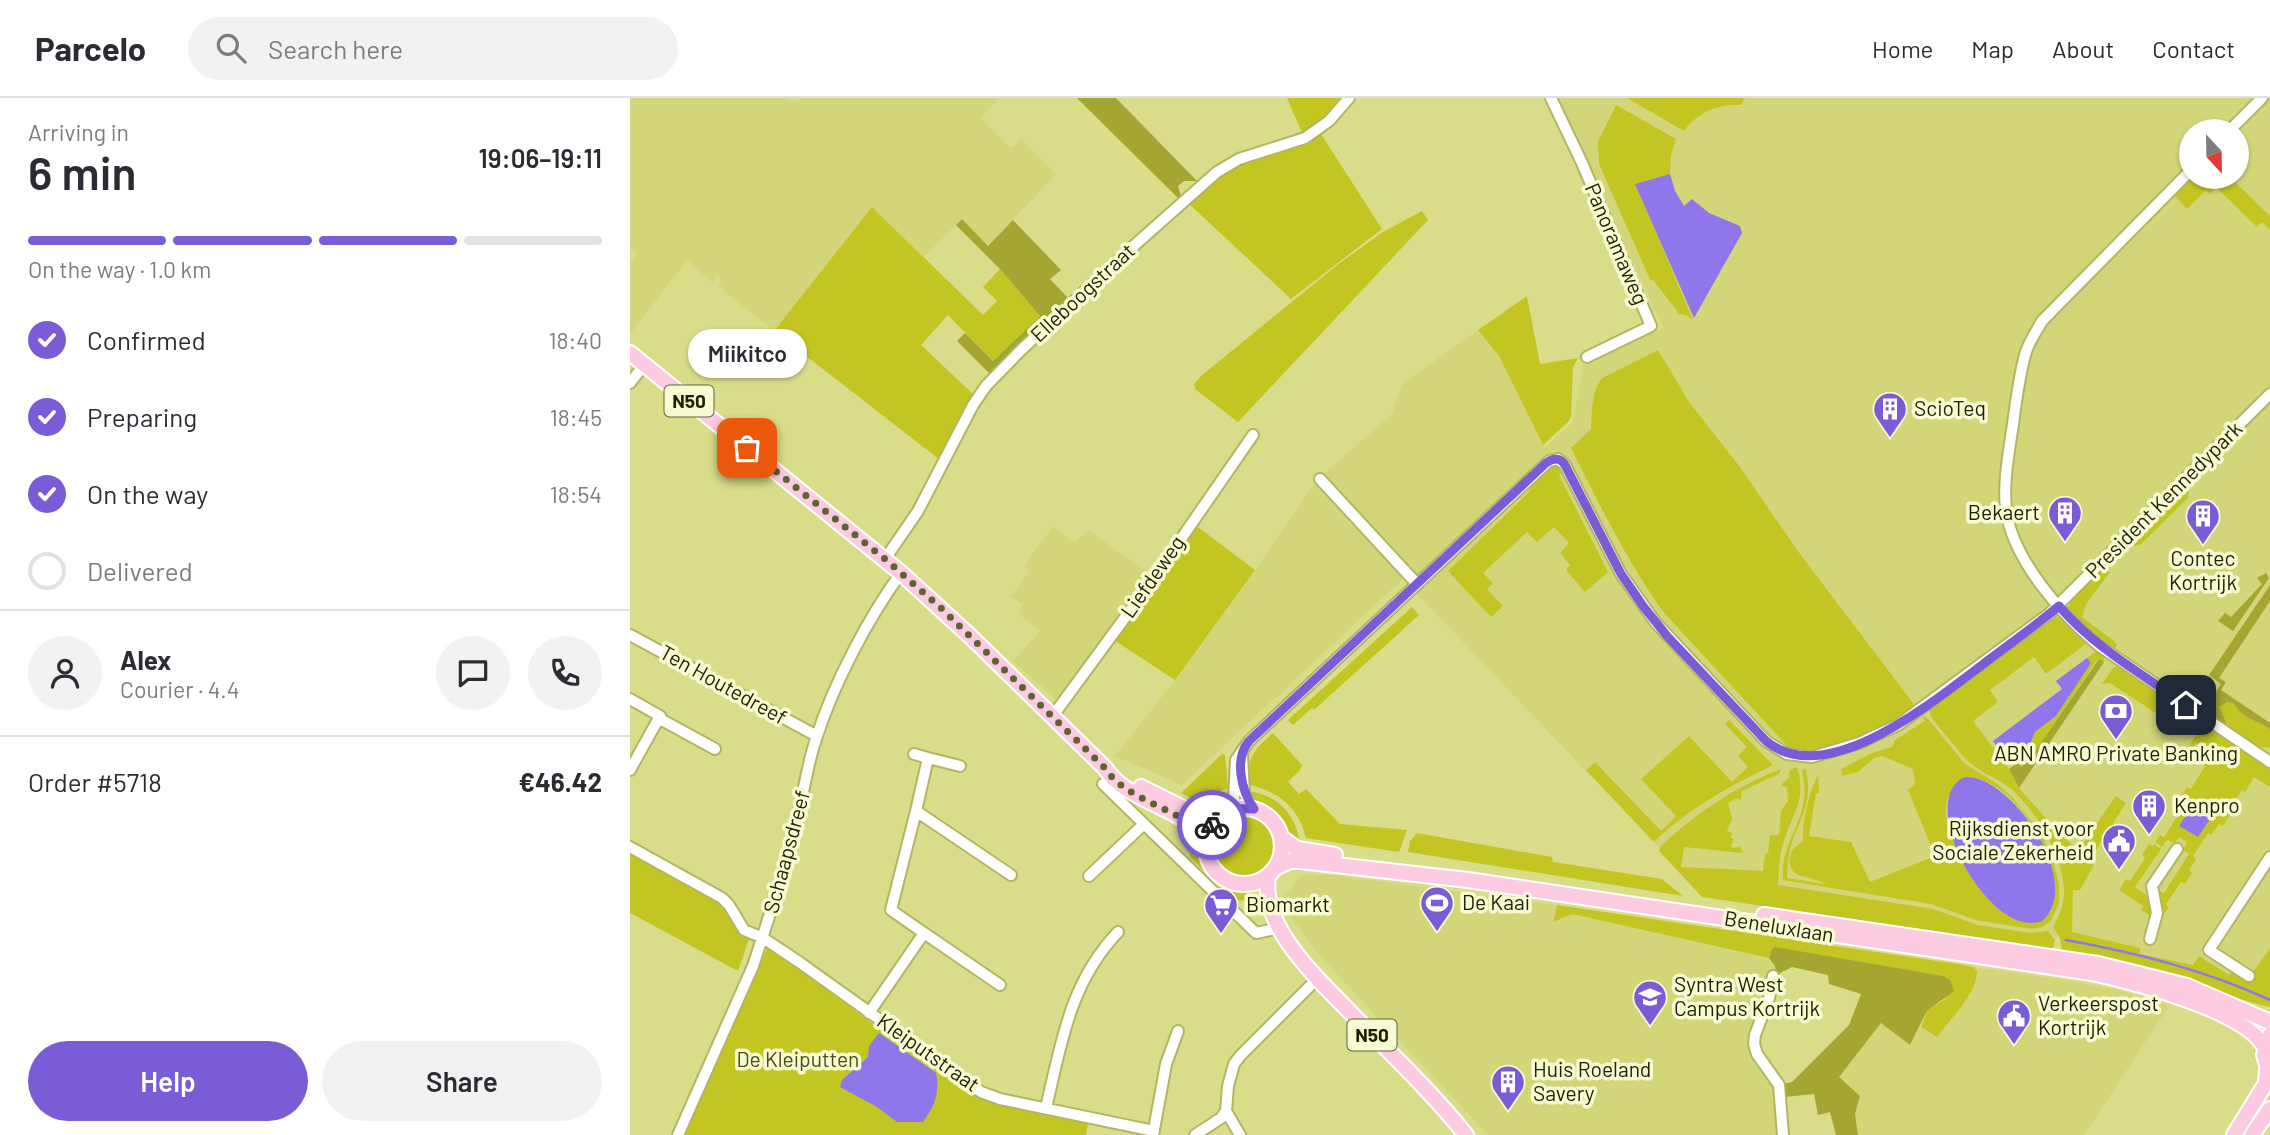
<!DOCTYPE html>
<meta charset="utf-8">
<style>
body{margin:0;font-family:Barlow,sans-serif;background:#f2f2f3;color:#2b2b33;height:100vh;display:flex;flex-direction:column;font-size:26px;white-space:nowrap}
*{box-sizing:border-box;margin:0}
p{font-size:23px;color:#7c7c81}
.icon{flex:none;width:38px;height:38px;fill:none;stroke:currentColor;stroke-width:2;stroke-linecap:round;stroke-linejoin:round}
.map{position:relative;flex:1;overflow:hidden}
.panel{display:flex;flex-direction:column;background:#fff;width:630px}
.panel>*{flex:none}
.needle{width:46px;rotate:158deg}
.buttons{position:absolute;left:1549px;top:21px;display:grid;gap:14px}
.buttons a{display:grid;place-items:center;width:70px;height:70px;border-radius:50%;background:#fff;box-shadow:0 2px 5px #0004;font-size:35px}
.pin{position:absolute;display:grid;place-items:center;width:60px;height:60px;color:#fff;margin:-30px;border-radius:14px;box-shadow:0 4px 10px #0006}
.courier{position:absolute;display:grid;place-items:center;width:70px;height:70px;margin:-35px;border:5px solid #795cd6;border-radius:50%;background:#fff;color:#222;box-shadow:0 2px 9px #0007}
.bubble{position:absolute;height:49px;border-radius:24px;background:#fff;box-shadow:0 2px 5px #0004;font-size:23px;font-weight:600;line-height:49px;text-align:center}
.overview em{font-style:normal;font-weight:600}
.overview div{display:flex;flex-direction:column-reverse}
.overview{display:flex;align-items:center;justify-content:space-between;height:119px;padding:0 28px}
h1{font-size:46px;font-weight:600;line-height:52px}
.bar{display:grid;grid-template-columns:repeat(4,1fr);gap:10px 7px;align-content:center;height:84px;padding:0 28px}
.bar i{height:9px;border-radius:5px;background:#e1e1e2}
.bar .active{background:#795cd6}
.bar p{grid-column:span 4}
.line{display:flex;align-items:center;gap:18px;padding:0 28px;border-top:2px solid #e1e1e2}
.line div{flex:1}
.round{display:grid;place-items:center;flex:none;width:74px;height:74px;border-radius:37px;background:#f2f2f3}
ol{padding:0 28px;list-style:none}
li{display:flex;align-items:center;gap:21px;height:77px}
li p{margin-inline-start:auto}
li .icon{padding:7px;border-radius:50%;background:#795cd6;color:#fff;stroke-width:4}
li:last-child{color:#7c7c81}
li i{width:38px;height:38px;border:4px solid #e1e1e2;border-radius:50%}
.cta{display:flex;gap:14px;margin-top:auto;padding:14px 28px}
.cta a{flex:1;height:80px;border-radius:42px;background:#795cd6;color:#fff;font-size:28px;font-weight:600;line-height:80px;text-align:center}
.cta a+a{background:#f2f2f3;color:#2b2b33}
header{display:flex;align-items:center;gap:42px;box-sizing:border-box;height:98px;padding:0 35px;background:#fff;border-bottom:2px solid #e1e1e2}
header strong{font-size:33px}
nav{display:flex;gap:38px;margin-inline-start:auto;font-size:24px}
.search{width:490px;height:63px;background:#f2f2f3;display:flex;align-items:center;gap:18px;box-sizing:border-box;padding:0 24px;border-radius:38px;color:#7c7c81;font-size:26px}
main{display:flex;flex:1;min-height:0}
.map>svg:first-child{display:block}
</style>
<header>
<strong>Parcelo</strong>
<div class="search"><svg class="icon" aria-label="search" viewBox="0 0 24 24"><circle cx="10" cy="10" r="6"/><path d="M15 15l6 6"/></svg>Search here</div>
<nav><a>Home</a><a>Map</a><a>About</a><a>Contact</a></nav>
</header>
<main>
<section class="panel">
<div class="overview"><div><h1>6 min</h1><p>Arriving in</p></div><em>19:06–19:11</em></div>
<div class="bar"><i class="active"></i><i class="active"></i><i class="active"></i><i></i><p>On the way · 1.0 km</p></div>
<ol>
<li><svg class="icon" aria-label="check" viewBox="0 0 24 24"><path d="M5 12l5 5 9-10"/></svg>Confirmed<p>18:40</p></li>
<li><svg class="icon" aria-label="check" viewBox="0 0 24 24"><path d="M5 12l5 5 9-10"/></svg>Preparing<p>18:45</p></li>
<li><svg class="icon" aria-label="check" viewBox="0 0 24 24"><path d="M5 12l5 5 9-10"/></svg>On the way<p>18:54</p></li>
<li><i></i>Delivered</li>
</ol>
<div class="line" style="height:126px"><a class="round"><svg class="icon" aria-label="person" viewBox="0 0 24 24"><circle cx="12" cy="8" r="4"/><path d="M4 21q1-7 8-7t8 7"/></svg></a><div><b>Alex</b><p>Courier · 4.4</p></div><a class="round"><svg class="icon" aria-label="chat" viewBox="0 0 24 24"><path d="M4 5h16v11H9l-5 4z"/></svg></a><a class="round"><svg class="icon" aria-label="phone" viewBox="0 0 24 24"><path d="M5 4h4l2 5-3 2q2 4 5 5l2-3 5 2v4C11 20 4 13 5 4z"/></svg></a></div>
<div class="line" style="height:91px"><div>Order #5718</div><b>€46.42</b></div>
<div class="cta"><a>Help</a><a>Share</a></div>
</section>
<div class="map">
<svg width="1640" height="1037" viewBox="0 0 1640 1037">
<rect width="100%" height="100%" fill="#d9dd89"/>
<path fill="#d2d679" fill-rule="evenodd" d="M0,0H158L163,4L170,2V0H369L351,20L381,50L391,41L426,76L358,148L332,121L294,159L242,109L144,233L92,192L93,190L88,189L92,182L87,178L82,184L57,162L0,236V165L7,156L0,150Z
M927,0H1640V899L1431,838L1423,841L1068,791L773,481L552,687L485,658L545,582L625,472L686,383L762,316L772,286L848,232L869,258L915,350L943,324L953,268L1033,230ZM1561,33H1606V79H1561Z
M423,428L445,445L458,432L523,478L428,603L383,563L410,533L388,515L393,507L381,498L400,473L394,468Z
M671,777H702L927,807L923,823L942,816L1139,860L1145,868L1146,877L1122,946L1146,988L1151,1037H858L689,857L660,818L650,799L657,795Z
M1343,869L1443,883L1488,892L1539,908L1454,1037H1228L1225,1016L1229,998L1208,979L1251,925L1280,947L1291,929L1307,939L1347,878V873Z"/>
<path fill="#c3c523" fill-rule="evenodd" d="M657,0H715L698,18L673,37Z
M997,0H1115L1111,7C1087,6 1068,14 1054,33Z
M986,7L1046,41L1041,57L1040,76L1006,86L1063,222L1056,217L1047,216L1048,214L1023,182L1021,183L1019,179L969,66L968,43Z
M691,36L752,131L661,201L557,104L597,71Z
M1562,79H1600L1640,118V132L1632,124L1627,129L1586,89L1580,96L1576,92L1557,111L1544,97Z
M242,109L353,217L367,203L353,189L370,171L410,218L363,263L318,217L291,247L344,297L310,362L144,233Z
M792,113L798,122L608,324L565,291L564,286L571,278L707,167L753,134Z
M897,198L910,266L948,260L943,269L941,319L938,324L913,347L869,258L848,232Z
M1028,252L1059,304L1110,369L1167,452L1283,605L1284,611C1253,633 1201,658 1162,653L1035,516C997,464 970,407 941,350L961,331C962,314 961,294 972,280Z
M923,368L929,369L934,373L929,377L978,474L955,494L936,472L940,467L930,455L939,445L924,429L907,444L897,434L853,475L863,485L857,491L873,508L861,519L818,473L898,395C904,384 910,372 923,368Z
M1552,391L1559,392L1558,400L1510,447L1503,448L1502,442Z
M564,426L625,472L545,582L484,542Z
M1473,471L1480,474L1456,506L1452,519L1484,543L1487,547L1485,550L1458,532L1438,511L1441,503Z
M782,509L789,517L684,612L682,610L663,627L658,622Z
M1426,519L1432,521L1457,545L1416,576L1404,559L1360,592L1368,604L1343,623L1379,671L1389,690L1428,734L1448,752L1486,698L1496,705L1459,763L1464,767L1450,792H1443L1442,834L1510,850V856L1563,867L1569,858L1599,877L1603,872L1618,881L1640,850V909C1608,903 1579,887 1548,877C1510,865 1471,858 1432,852L1430,840L1423,829C1426,822 1430,816 1432,809C1443,771 1408,714 1380,690C1368,680 1350,675 1339,664C1325,650 1314,634 1301,619L1299,611L1421,521Z
M1466,553L1474,558V564L1468,561L1399,663L1390,669L1387,665L1397,654L1405,634L1426,618L1460,565L1457,560Z
M1488,568L1559,616V621L1551,618L1544,627L1480,585L1472,586L1483,570Z
M1593,604L1603,605C1618,625 1624,619 1640,631V649C1619,654 1595,627 1589,609Z
M1291,617L1298,621L1335,666L1366,685L1382,699L1411,735L1423,763L1429,787V805L1421,823L1412,829L1401,831L1346,822L1301,806L1153,782C1150,751 1168,734 1173,706C1176,695 1174,684 1172,672L1176,671C1182,702 1174,714 1163,741C1158,754 1158,767 1157,780L1195,786C1180,776 1151,783 1162,752L1173,743C1172,724 1179,694 1188,677L1189,695L1186,696L1179,738L1221,744L1240,784L1305,758L1278,692L1285,686L1283,671L1252,658L1244,660L1228,674L1212,678L1211,671L1242,655L1262,649L1265,642L1295,623ZM1335,679C1387,679 1437,768 1421,814L1387,822C1377,817 1369,812 1361,804C1343,786 1307,726 1318,700C1322,693 1330,685 1335,679Z
M1099,622L1143,667C1100,688 1059,710 1024,744L956,672L965,664L1031,733L1046,718L1011,681L1059,638L1102,684L1118,669L1108,658L1117,649L1095,626Z
M1570,623L1625,661L1627,664L1628,663L1640,671V687L1638,688L1624,679L1615,694L1612,692L1597,714L1600,717L1593,728L1589,726L1581,737L1578,735L1563,758L1566,761L1559,772L1562,775L1555,786L1551,784L1536,806L1539,809L1531,820L1528,792L1534,795L1559,756L1553,752L1557,744L1549,739L1545,745L1537,742L1532,749L1525,744L1530,737L1534,739L1549,716L1545,714L1553,703L1550,700L1557,689L1561,691L1575,668L1572,665L1579,653L1566,645L1561,653L1557,651L1568,634L1562,630Z
M643,635L672,667L670,672L658,684L669,696L676,691L710,726L777,732L769,754L676,740C669,710 649,694 620,687C616,659 623,653 643,635Z
M592,656L595,657L598,690L583,696L571,705L551,695Z
M1167,669C1177,702 1163,714 1154,743C1149,757 1149,773 1148,787L1303,811L1348,827L1400,835L1418,833L1425,842L1424,848L1421,851L1420,849V850L1072,799L1029,753L1031,748C1066,715 1106,688 1151,671L1149,676L1112,693L1111,702L1107,700L1098,705L1102,721L1097,733L1102,735L1101,740L1104,741L1101,748L1103,750L1110,748L1113,755L1054,749L1051,769L1133,773L1135,756L1138,755L1140,737H1149L1151,713L1158,703L1157,689L1152,688V686L1159,679L1160,672Z
M618,693C647,696 668,718 670,748C654,737 656,728 644,717C634,708 626,704 618,693Z
M583 748a32 32 0 1 1 64 0a32 32 0 1 1-64 0Z
M562,731C574,746 571,767 586,781C599,793 615,789 625,803L602,802L560,759L559,748Z
M787,735L922,759L923,764L1032,781L1053,798L778,754L780,743Z
M1519,746L1522,748L1524,746L1531,751L1505,789L1521,800C1523,813 1525,825 1515,834L1514,833L1522,819L1511,812L1513,808L1489,792L1496,781L1500,783L1515,760L1512,757Z
M0,754L94,808L110,836L119,841L108,873L0,815Z
M927,807L1328,866L1343,869L1347,873C1347,896 1320,921 1307,939L1291,929L1297,913L1315,901L1313,878L1141,851L1139,860L942,816L923,824Z
M138,848L255,935L351,999L375,1009L458,1026L456,1037H54Z"/>
<path fill="#a4a631" d="M447,0H486L567,83H554L548,88L551,98L548,100Z
M332,121L358,148L383,122L431,172L420,181L440,202L362,278L327,243L335,235L363,263L410,218L370,171L326,127Z
M1636,475L1639,480L1603,533L1588,523L1595,515L1601,519L1632,486L1627,480Z
M1640,487V503L1589,580L1596,584L1591,592L1640,625V631C1625,620 1616,624 1603,605L1597,604L1589,609L1599,630L1573,612L1591,586L1579,577Z
M1469,561L1474,564L1389,690L1379,671L1387,665L1391,669L1399,662Z
M1145,849L1313,878L1320,882L1324,893L1297,913L1280,947L1251,925L1209,979L1230,998L1225,1016L1228,1037H1206L1200,1014L1188,1017L1184,996L1155,999L1153,986L1162,984L1219,927L1231,896L1199,886L1198,877L1162,869L1146,877L1145,868L1139,860L1141,852Z"/>
<path fill="#8f76eb" d="M1040,76L1045,93L1054,108L1062,101L1079,115L1110,128L1112,135L1064,220L1005,86Z
M1457,560L1461,565L1426,618L1405,634L1397,654L1387,665L1377,652L1372,656L1363,643L1432,591L1426,583Z
M1335,679C1383,677 1455,787 1412,823C1359,843 1283,701 1335,679Z
M1565,704L1584,715L1568,739L1549,728Z
M249,935L306,975C310,996 305,1007 293,1024H267L247,1009L210,989L212,982L238,959L239,948Z"/>
<g fill="none" stroke-linecap="round" stroke-linejoin="round">
<path stroke="#8f76eb" stroke-width="2.5" d="M1436,842C1507,855 1575,872 1640,902"/>
<g stroke="#b2b562" stroke-width="14">
<path id="minor" d="M921,0L952,65L1021,228L957,259
M1599,33L1632,0
M1561,72L1412,223C1406,234 1398,245 1395,257C1389,279 1386,303 1383,326C1379,353 1373,384 1376,411C1382,461 1431,516 1468,547L1640,664
M0,285L14,267
M690,381L787,486
M255,461L288,413L343,307L356,288L391,252L507,145L587,74L609,61L675,40L699,23L719,0
M0,537L187,638
M0,601L30,618L0,672
M30,618L32,622L85,651
M422,619L524,480L623,337
M284,656L298,660L286,713
M612,657L614,695L624,711
M298,660L330,668
M473,686L626,835L650,830
M597,713L604,701L606,662L619,643L919,363L928,361L935,367L991,476L1026,525L1136,643L1157,656L1182,659L1229,645L1268,627L1419,516L1640,296
M0,749L92,800L99,807L114,832L133,840L169,864L351,994L370,1001L524,1033
M459,778L514,726
M294,835L261,812L286,713L381,777
M1520,841L1527,815L1522,788L1547,751
M1143,878L1139,900L1125,937L1124,946L1127,956L1149,987L1153,1037
M1619,878L1579,852L1640,759
M239,915L294,835L370,887
M416,1010C431,946 440,884 488,834
M596,1013L610,1037
M48,1037L123,868C138,822 153,777 165,730C173,701 176,670 186,641C203,587 238,520 271,475
M523,1037L536,966L548,933
M565,1037L591,1020L596,1013L598,988L604,966L610,958L687,881"/>
</g>
<g stroke="#fff" stroke-width="18">
<path id="major" d="M0,255L271,475L341,539L475,670C497,705 558,710 576,743
M511,689L571,719L586,721
M576 748a38 38 0 1 1 76 0a38 38 0 1 1-76 0Z
M652,740L667,751L705,757
M647,769L660,763H670L838,782L1462,875C1502,884 1616,912 1635,950
M638,779C635,798 643,819 652,835C668,862 696,890 718,912C758,953 800,992 836,1037
M1134,817L1468,866L1557,888L1640,924
M1640,937L1634,957L1640,977
M1604,1037L1636,985L1637,971
M1622,1037L1640,1011"/>
</g>
<use href="#minor" stroke="#fff" stroke-width="10"/>
<use href="#major" stroke="#fccae1" stroke-width="14"/>
</g>
<g fill="none" stroke-linecap="round" stroke-linejoin="round">
<path stroke="#606230" stroke-width="7" stroke-dasharray="0 12.6" d="M117,350L255,461L311,510L475,670C497,705 558,711 576,743L582,727"/>
<path stroke="#795cd6" stroke-width="9" d="M582,727C592,713 607,709 624,711C611,692 604,661 619,643L916,365C923,360 930,359 935,367L991,476L1013,508L1037,538L1136,643C1196,693 1304,603 1352,567C1378,547 1404,529 1429,508C1464,549 1512,576 1556,607"/>
</g>
<defs>
<g id="building-pin" transform="scale(1.75)"><path d="M0 17L-7.5 6A9.5 9.5 0 1 1 7.5 6Z" fill="#795cd6" stroke="#f8fbd2"/><path d="M-4-6H4V6H1V3H-1V6H-4ZM-2.5-4.3h1.7v1.8h-1.7ZM.8-4.3h1.7v1.8H.8ZM-2.5-1h1.7V.8h-1.7ZM.8-1h1.7V.8H.8Z" fill="#fff"/></g>
<g id="bank-pin" transform="scale(1.75)"><path d="M0 17L-7.5 6A9.5 9.5 0 1 1 7.5 6Z" fill="#795cd6" stroke="#f8fbd2"/><path d="M-6-4H6V4H-6ZM0-2.3a2.3 2.3 0 1 0 0 4.6a2.3 2.3 0 1 0 0-4.6Z" fill="#fff"/></g>
<g id="civic-pin" transform="scale(1.75)"><path d="M0 17L-7.5 6A9.5 9.5 0 1 1 7.5 6Z" fill="#795cd6" stroke="#f8fbd2"/><path d="M-.6-6.5H3V-4.5H.6V-3L4-1V1h2V6H-6V1h2V-1L-.6-3ZM-1.2 2.5V6h2.4V2.5Z" fill="#fff"/></g>
<g id="stadium-pin" transform="scale(1.75)"><path d="M0 17L-7.5 6A9.5 9.5 0 1 1 7.5 6Z" fill="#795cd6" stroke="#f8fbd2"/><path d="M0-5a6.5 5 0 1 0 0 10a6.5 5 0 1 0 0-10ZM-3.5-1.8h7v3.6h-7Z" fill="#fff"/></g>
<g id="supermarket-pin" transform="scale(1.75)"><path d="M0 17L-7.5 6A9.5 9.5 0 1 1 7.5 6Z" fill="#795cd6" stroke="#f8fbd2"/><path d="M-6-5.5h2.5l.6 2H6L4.5 2H-2.5L-4.4-4H-6ZM-1.5 3.2a1.3 1.3 0 1 0 .1 0ZM3 3.2a1.3 1.3 0 1 0 .1 0Z" fill="#fff"/></g>
<g id="school-pin" transform="scale(1.75)"><path d="M0 17L-7.5 6A9.5 9.5 0 1 1 7.5 6Z" fill="#795cd6" stroke="#f8fbd2"/><path d="M0-5L7-2L0 1L-7-2ZM-4 1L0 2.5L4 1V4Q0 6-4 4Z" fill="#fff"/></g>
</defs>
<g fill-rule="evenodd">
<use href="#building-pin" x="1260" y="311"/>
<use href="#building-pin" x="1435" y="415"/>
<use href="#building-pin" x="1573" y="418"/>
<use href="#bank-pin" x="1486" y="613"/>
<use href="#building-pin" x="1519" y="708"/>
<use href="#civic-pin" x="1489" y="743"/>
<use href="#stadium-pin" x="807" y="805"/>
<use href="#supermarket-pin" x="591" y="807"/>
<use href="#school-pin" x="1020" y="899"/>
<use href="#civic-pin" x="1384" y="918"/>
<use href="#building-pin" x="878" y="984"/>
</g>
<g text-anchor="middle" stroke-width="7" stroke-linejoin="round" paint-order="stroke">
<g fill="#f8fbd2" stroke="#60613f" stroke-width="2">
<rect x="34.5" y="287.5" width="49" height="31" rx="5"/>
<rect x="717.5" y="921.5" width="49" height="31" rx="5"/>
</g>
<g font-size="19" font-weight="bold" fill="#1f1f00">
<text x="59" y="310">N50</text>
<text x="742" y="944">N50</text>
</g>
<g font-size="21" fill="#1f1f00" stroke="#f8fbd2">
<text transform="translate(986 146) rotate(67)" y="7">Panoramaweg</text>
<text transform="translate(453 195) rotate(-43)" y="7">Elleboogstraat</text>
<text transform="translate(1534 402) rotate(-45)" y="7">President Kennedypark</text>
<text transform="translate(523 479) rotate(-55)" y="7">Liefdeweg</text>
<text transform="translate(93 587) rotate(29)" y="7">Ten Houtedreef</text>
<text transform="translate(157 754) rotate(-75)" y="7">Schaapsdreef</text>
<text transform="translate(1149 829) rotate(9)" y="7">Beneluxlaan</text>
<text transform="translate(298 955) rotate(35)" y="7">Kleiputstraat</text>
</g>
<g font-size="21" fill="#1f1f00" stroke="#f8fbd2" text-anchor="start">
<text x="1284" y="318">ScioTeq</text>
<text x="1410" y="422" text-anchor="end">Bekaert</text>
<text x="1573" y="468" text-anchor="middle">Contec<tspan x="1573" dy="24">Kortrijk</tspan></text>
<text x="1486" y="663" text-anchor="middle">ABN AMRO Private Banking</text>
<text x="1544" y="715">Kenpro</text>
<text x="1464" y="738" text-anchor="end">Rijksdienst voor<tspan x="1464" dy="24">Sociale Zekerheid</tspan></text>
<text x="832" y="812">De Kaai</text>
<text x="616" y="814">Biomarkt</text>
<text x="1044" y="894">Syntra West<tspan x="1044" dy="24">Campus Kortrijk</tspan></text>
<text x="1408" y="913">Verkeerspost<tspan x="1408" dy="24">Kortrijk</tspan></text>
<text x="903" y="979">Huis Roeland<tspan x="903" dy="24">Savery</tspan></text>
</g>
<g font-size="21" fill="#4c4d10" stroke="#f8fbd2">
<text x="168" y="969">De Kleiputten</text>
</g>
</g>
</svg>
<div class="buttons">
<a><svg class="needle" viewBox="-14 -14 28 28"><path d="M0-13l5 13h-10z" fill="#e53935"/><path d="M0 13l5-13h-10z" fill="#7c7c81"/></svg></a>
</div>
<div class="pin" style="left:117px;top:350px;background:#ea580c"><svg class="icon" aria-label="bag" viewBox="0 0 24 24"><path d="M5 8h14l-1 12H6zM9 8a3 3 0 0 1 6 0"/></svg></div>
<div class="pin" style="left:1556px;top:607px;background:#1f2937"><svg class="icon" aria-label="home" viewBox="0 0 24 24"><path d="M3 11l9-7 9 7M6 9v11h12V9"/></svg></div>
<div class="courier" style="left:582px;top:727px"><svg class="icon" aria-label="bike" viewBox="0 0 24 24"><circle cx="6" cy="16" r="4"/><circle cx="18" cy="16" r="4"/><path d="M6 16l4-8h5l3 8M10 8l3 8H6M13 5h3"/></svg></div>
<div class="bubble" style="left:58px;top:231px;width:119px">Miikitco</div>
</div>
</main>
